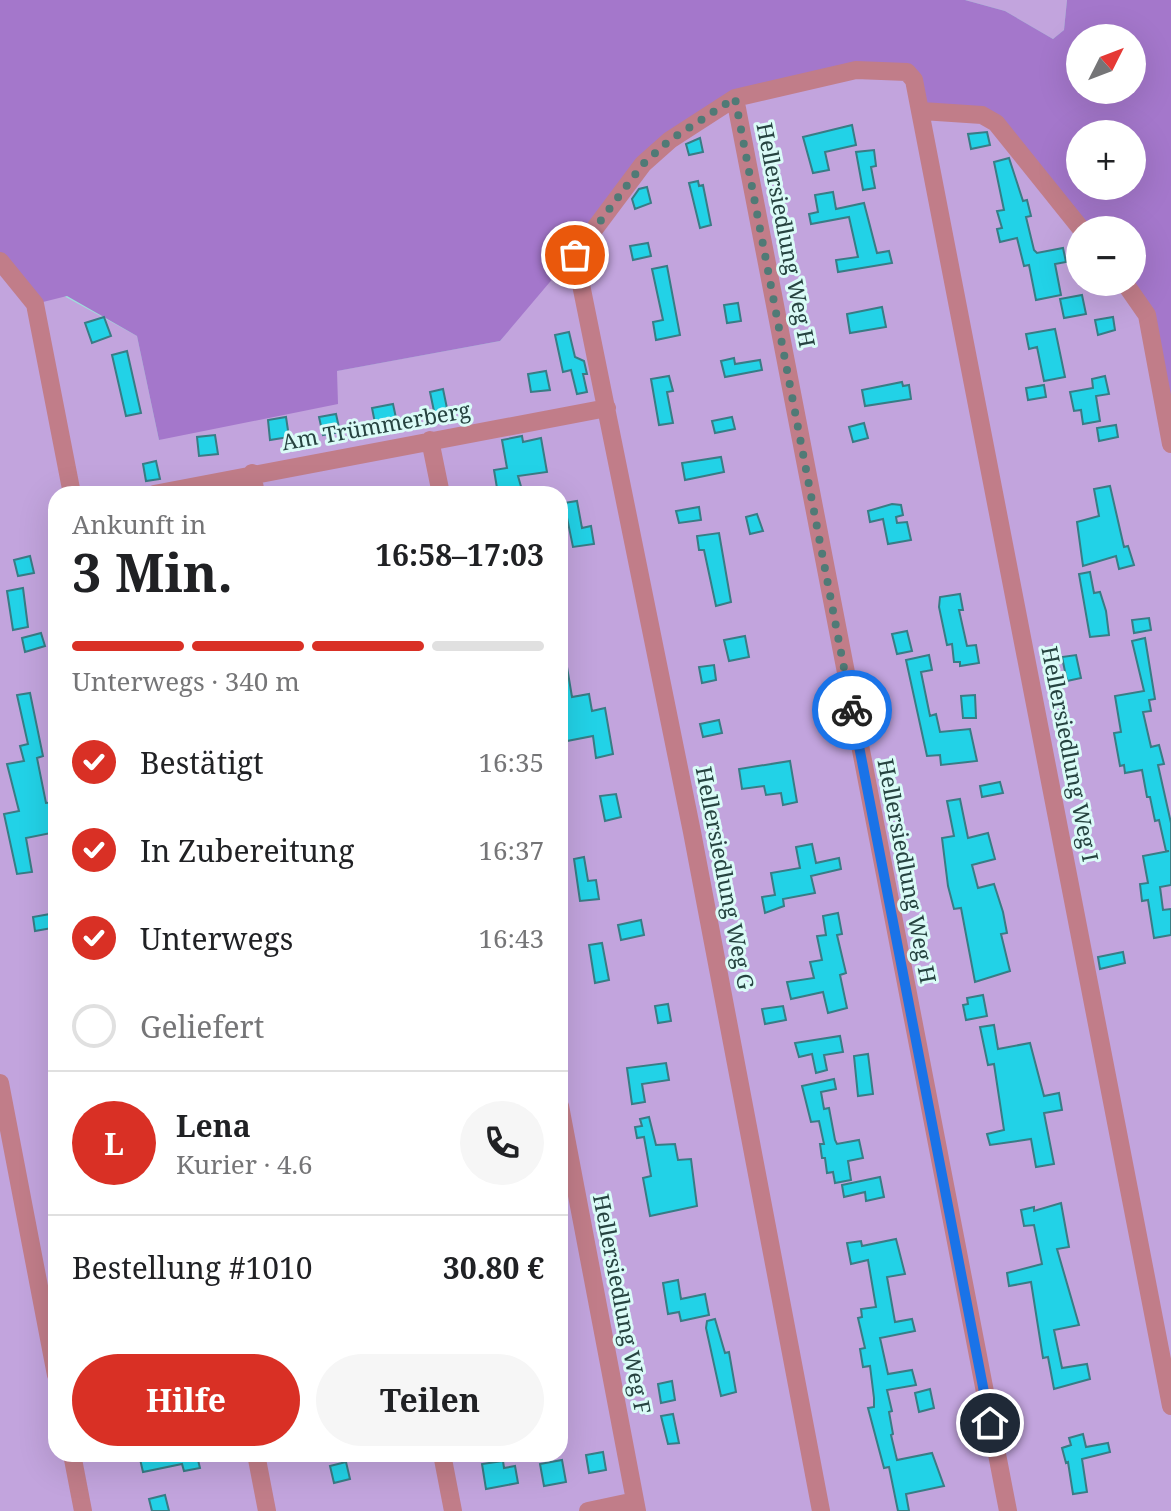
<!DOCTYPE html>
<html lang="de">
<meta charset="utf-8">
<style>
body{margin:0;font-family:"Noto Serif",serif;background:#f6f6f6;color:#202124;height:100vh;display:flex;flex-direction:column;font-size:30px;white-space:nowrap}
*{box-sizing:border-box;margin:0}
p{font-size:26px;color:#757577}
.icon{flex:none;width:44px;height:44px;fill:none;stroke:currentColor;stroke-width:2;stroke-linecap:round;stroke-linejoin:round}
.map{position:relative;flex:1;overflow:hidden}
.sheet{position:absolute;left:48px;top:486px;width:520px;height:976px;display:flex;flex-direction:column;background:#fff;border-radius:24px;box-shadow:0 8px 32px #0002}
.sheet>*{flex:none}
.needle{width:52px;rotate:48deg}
.buttons{position:absolute;left:1066px;top:24px;display:grid;gap:16px}
.buttons a{display:grid;place-items:center;width:80px;height:80px;border-radius:50%;background:#fff;box-shadow:0 8px 32px #0002;font-size:40px}
.pin{position:absolute;display:grid;place-items:center;width:68px;height:68px;color:#fff;margin:-34px;border:4px solid #fff;border-radius:50%;box-shadow:0 2px 8px #0007}
.courier{position:absolute;display:grid;place-items:center;width:80px;height:80px;margin:-40px;border:6px solid #1a73e8;border-radius:50%;background:#fff;color:#222;box-shadow:0 2px 10px #0007}
.overview em{font-style:normal;font-weight:700}
.overview div{display:flex;flex-direction:column-reverse}
.overview{display:flex;align-items:center;justify-content:space-between;height:136px;padding:0 24px}
h1{font-size:52px;font-weight:700;line-height:60px}
.bar{display:grid;grid-template-columns:repeat(4,1fr);gap:12px 8px;align-content:center;height:96px;padding:0 24px}
.bar i{height:10px;border-radius:6px;background:#e0e0e0}
.bar .on{background:#d93025}
.bar p{grid-column:span 4}
.line{display:flex;align-items:center;gap:20px;padding:0 24px;border-top:2px solid #e0e0e0}
.line div{flex:1}
.round{display:grid;place-items:center;flex:none;width:84px;height:84px;border-radius:42px;background:#f6f6f6}
ol{padding:0 24px;list-style:none}
li{display:flex;align-items:center;gap:24px;height:88px}
li p{margin-inline-start:auto}
li .icon{padding:8px;border-radius:50%;background:#d93025;color:#fff;stroke-width:4}
li:last-child{color:#757577}
li i{width:44px;height:44px;border:4px solid #e0e0e0;border-radius:50%}
.cta{display:flex;gap:16px;margin-top:auto;padding:16px 24px}
.cta a{flex:1;height:92px;border-radius:48px;background:#d93025;color:#fff;font-size:32px;font-weight:700;line-height:92px;text-align:center}
.cta a+a{background:#f6f6f6;color:#202124}
.map>svg:first-child{display:block}
</style>
<div class="map">
<svg width="1171" height="1511" viewBox="0 0 1171 1511">
<rect width="100%" height="100%" fill="#9de1db"/>
<path fill="#c2a4dd" fill-rule="evenodd" d="M965,0H1067L1064,30L1053,39L1005,11Z
M856,70L907,72L982,115L1080,230V282H1124L1141,303L1171,444V1511H0V261L137,336L159,440L336,371L500,341L643,164L735,98ZM56,494H560V1454H56Z"/>
<path fill="#a477cb" fill-rule="evenodd" d="M0,0H965L1005,11L1053,39L1064,30L1067,0H1171V444L1132,282V230H1082L996,123L922,111L914,80L856,70L735,98L670,140L500,341L337,371L338,404L159,440L137,336L67,296L35,304L0,261ZM1080,38H1132V90H1080ZM1080,134H1132V186H1080Z"/>
<path fill="#22d2e7" stroke="#387c85" stroke-width="2" d="M852,125L856,145L825,152L829,170L813,173L803,137Z
M987,132L990,145L971,149L968,134Z
M700,138L703,152L689,155L686,144Z
M874,150L876,166L871,167L875,188L863,190L856,152Z
M1009,158L1023,201L1027,200L1031,216L1026,217L1034,250L1037,253L1063,248L1066,262L1055,264L1061,295L1036,300L1029,265L1024,266L1017,238L1000,242L997,229L1002,228L997,211L1004,210L994,162Z
M698,181L699,186L703,185L711,225L700,228L689,183Z
M647,187L651,203L635,209L632,199L639,189Z
M833,192L836,209L864,203L877,253L889,251L892,263L838,272L836,260L858,257L849,217L811,224L809,214L818,212L815,195Z
M648,243L651,256L633,260L630,246Z
M667,266L680,335L656,340L653,322L663,320L652,269Z
M1082,295L1086,314L1064,318L1060,299Z
M738,303L741,321L727,323L724,305Z
M882,307L886,327L850,333L847,314Z
M104,317L111,336L92,343L85,323Z
M1113,317L1115,330L1098,335L1095,320Z
M1055,329L1065,377L1044,381L1037,347L1029,349L1026,334Z
M569,332L575,357L584,361L587,374H583L587,392L577,394L571,370L563,372L555,335Z
M127,351L141,413L126,416L112,355Z
M734,358L735,364L760,360L762,370L725,377L721,361Z
M546,371L550,390L531,392L528,374Z
M669,376L673,391L667,392L673,423L659,425L651,379Z
M1105,376L1109,394L1096,396L1100,421L1083,424L1081,410L1074,411L1070,392L1093,388L1092,379Z
M902,382L903,386L909,385L911,399L865,406L862,390Z
M1044,385L1046,397L1028,400L1026,388Z
M443,389L448,413L435,416L430,392Z
M393,404L396,418L375,423L372,408Z
M336,414L340,432L323,435L319,417Z
M286,417L289,437L270,440L268,420Z
M732,417L735,429L715,433L712,421Z
M864,423L868,438L853,442L849,427Z
M1116,425L1118,437L1099,441L1097,428Z
M215,435L218,454L199,456L197,437Z
M522,436L523,442L541,438L547,472L518,476L522,490L498,494L494,470L507,468L502,440Z
M721,457L724,472L685,480L682,463Z
M156,461L160,479L146,481L143,464Z
M1110,486L1124,547L1128,546L1134,565L1119,569L1116,556L1083,566L1077,522L1099,516L1094,489Z
M577,501L582,528L591,526L594,544L573,547L564,503Z
M892,504L901,505L903,515L896,517L897,523L907,522L911,540L888,544L883,519L870,522L868,511Z
M699,507L701,520L679,523L676,511Z
M757,514L763,531L750,534L746,517Z
M719,533L731,602L716,606L704,550H699L697,536Z
M30,556L34,573L18,576L14,560Z
M1090,572L1094,593L1100,592L1106,611L1109,635L1090,637L1079,574Z
M23,588L28,627L13,630L7,591Z
M960,594L963,610H959L967,646L976,645L979,663L960,666V662H954L952,644L947,645L939,607L940,597Z
M1149,618L1151,630L1134,633L1132,620Z
M907,631L912,651L897,654L892,634Z
M41,633L45,646L25,652L22,638Z
M745,636L749,657L729,661L724,640Z
M1145,638L1155,699L1149,700L1151,711L1143,712L1151,747L1159,745L1164,764L1158,765L1171,823V885L1160,887L1163,910L1171,909V935L1154,938L1148,900L1142,901L1140,884L1148,883L1143,856L1169,851H1166L1159,820L1155,821L1150,797H1147L1142,770L1125,773L1124,765L1120,766L1114,733L1121,732L1115,696L1144,691L1132,641Z
M929,655L932,670L921,672L930,716L936,714L940,732L970,729L977,761L941,765L940,755L927,756L906,660Z
M1076,655L1081,678L1067,681L1062,657Z
M566,661L572,697L589,694L592,711L605,708L613,754L596,758L593,736L567,741L565,732L560,733V662Z
M714,665L716,680L702,683L699,667Z
M30,693L43,756L37,758L46,803L56,802V832L26,838L32,872L17,874L4,814L19,811L7,764L24,761L20,746L28,744L17,695Z
M975,695L976,718H963L961,696Z
M719,720L722,733L703,737L700,724Z
M790,761L797,802L783,805L781,793L766,795L764,786L742,789L739,769Z
M1000,782L1003,793L982,797L980,786Z
M616,794L621,817L605,821L600,796Z
M960,799L968,838L988,833L995,859L972,865L978,888L994,884L1003,912L1007,933L1001,934L1010,971L975,982L961,908L954,909L948,886L942,838L954,836L947,801Z
M812,844L816,863L839,858L841,869L811,876L815,893L783,899L784,906L765,913L762,897L775,895L771,873L800,868L796,847Z
M584,857L588,881L596,880L599,899L580,901L574,859Z
M838,913L842,934L837,935L846,973L840,975L847,1008L828,1013L823,992L791,999L787,982L814,978L810,962L822,960L817,936L826,935L823,916Z
M50,914L52,928L35,931L33,917Z
M641,920L644,935L621,940L618,925Z
M602,943L609,980L595,983L589,945Z
M1123,952L1125,963L1100,969L1098,957Z
M983,995L987,1016L966,1020L963,1005L968,1004L967,998Z
M668,1004L671,1021L658,1023L655,1006Z
M783,1006L786,1020L765,1024L762,1009Z
M994,1025L998,1049L1030,1043L1044,1096L1059,1093L1062,1110L1044,1113L1054,1164L1036,1167L1031,1139L990,1145L987,1134L1004,1130L994,1064L988,1065L980,1027Z
M840,1036L843,1052L824,1055L827,1070L816,1073L812,1054L799,1057L795,1043Z
M868,1054L873,1094L858,1096L854,1056Z
M666,1063L669,1080L642,1084L645,1102L632,1104L627,1068Z
M834,1079L836,1089L821,1092L824,1109L829,1108L835,1140L837,1144L859,1140L863,1158L848,1161L851,1180L835,1183L833,1172L827,1173L825,1158H822L820,1144H824L819,1121L811,1122L802,1086Z
M649,1117L656,1145L675,1144L678,1160L691,1159L697,1206L650,1216L643,1178L651,1176L644,1137L637,1138L635,1127L642,1126L640,1119Z
M880,1177L884,1197L866,1201L865,1192L844,1197L842,1185Z
M1061,1203L1069,1247L1057,1249L1079,1325L1054,1330L1062,1368L1087,1364L1090,1379L1054,1389L1048,1357L1043,1358L1031,1282L1009,1286L1007,1273L1042,1264L1034,1225L1024,1226L1021,1210L1034,1207V1211Z
M896,1239L905,1274L887,1277L895,1322L912,1319L915,1331L880,1338L888,1374L912,1370L916,1385L887,1390L892,1411L889,1412L893,1434L891,1435L897,1460L932,1453L944,1486L906,1494L909,1511H898L889,1467L884,1468L868,1408L874,1407V1398L870,1366L863,1367L860,1349L865,1348L858,1318L862,1317L861,1309L876,1307L868,1260L851,1264L847,1243L861,1241L862,1246Z
M678,1280L681,1299L705,1294L709,1315L681,1321L679,1312L668,1314L663,1283Z
M715,1319L725,1353L729,1352L736,1392L721,1396L706,1328L707,1321Z
M672,1381L675,1400L661,1403L658,1384Z
M930,1389L934,1408L919,1412L915,1393Z
M673,1414L679,1443L668,1444L661,1416Z
M1083,1434L1086,1447L1108,1443L1110,1452L1082,1459L1087,1492L1073,1494L1068,1462L1066,1463L1062,1448L1071,1445L1069,1438Z
M603,1452L606,1470L589,1473L586,1455Z
M161,1454H203V1459L198,1460L200,1468L184,1471L182,1464L143,1472L140,1459Z
M562,1460L566,1482L544,1486L540,1464Z
M503,1461L504,1468L515,1466L518,1483L486,1489L482,1464Z
M346,1462L350,1479L334,1483L330,1466Z
M165,1495L169,1511H152L149,1499Z"/>
<g fill="none" stroke-linecap="round" stroke-linejoin="round">
<path stroke="#c17d89" stroke-width="18" d="M735,98L1008,1511
M922,111L982,115L996,123L1082,230
M0,261L35,304L72,494
M1124,282L1147,315L1171,444
M430,440L441,494
M252,473L256,494
M154,494L607,408
M0,1083L56,1375
M560,1106L637,1511
M72,1454L83,1511
M256,1454L267,1511
M442,1454L453,1511
M588,1511L635,1501
M821,1511L692,832L575,255L643,164L670,140L735,98L856,70L907,72L914,80L1171,1406"/>
</g>
<g fill="none" stroke-linecap="round" stroke-linejoin="round">
<path stroke="#507a76" stroke-width="8" stroke-dasharray="0 14.4" d="M575,255L643,164L670,140L735,98L852,710"/>
<path stroke="#1a73e8" stroke-width="10" d="M852,710L990,1423"/>
</g>
<g text-anchor="middle" stroke-width="6" stroke-linejoin="round" paint-order="stroke">
<g font-size="22" fill="#264340" stroke="#dafbf7">
<text transform="translate(786 235) rotate(79)" y="8">Hellersiedlung Weg H</text>
<text transform="translate(376 426) rotate(-10)" y="8">Am Trümmerberg</text>
<text transform="translate(1070 754) rotate(79)" y="8">Hellersiedlung Weg I</text>
<text transform="translate(907 871) rotate(79)" y="8">Hellersiedlung Weg H</text>
<text transform="translate(725 878) rotate(79)" y="8">Hellersiedlung Weg G</text>
<text transform="translate(622 1304) rotate(79)" y="8">Hellersiedlung Weg F</text>
</g>
</g>
</svg>
<div class="buttons">
<a><svg class="needle" viewBox="-14 -14 28 28"><path d="M0-13l5 13h-10z" fill="#e53935"/><path d="M0 13l5-13h-10z" fill="#757577"/></svg></a>
<a>+</a>
<a>−</a>
</div>
<div class="pin" style="left:575px;top:255px;background:#ea580c"><svg class="icon" aria-label="bag" viewBox="0 0 24 24"><path d="M5 8h14l-1 12H6zM9 8a3 3 0 0 1 6 0"/></svg></div>
<div class="pin" style="left:990px;top:1423px;background:#1f2937"><svg class="icon" aria-label="home" viewBox="0 0 24 24"><path d="M3 11l9-7 9 7M6 9v11h12V9"/></svg></div>
<div class="courier" style="left:852px;top:710px"><svg class="icon" aria-label="bike" viewBox="0 0 24 24"><circle cx="6" cy="16" r="4"/><circle cx="18" cy="16" r="4"/><path d="M6 16l4-8h5l3 8M10 8l3 8H6M13 5h3"/></svg></div>
<section class="sheet">
<div class="overview"><div><h1>3 Min.</h1><p>Ankunft in</p></div><em>16:58–17:03</em></div>
<div class="bar"><i class="on"></i><i class="on"></i><i class="on"></i><i></i><p>Unterwegs · 340 m</p></div>
<ol>
<li><svg class="icon" aria-label="check" viewBox="0 0 24 24"><path d="M5 12l5 5 9-10"/></svg>Bestätigt<p>16:35</p></li>
<li><svg class="icon" aria-label="check" viewBox="0 0 24 24"><path d="M5 12l5 5 9-10"/></svg>In Zubereitung<p>16:37</p></li>
<li><svg class="icon" aria-label="check" viewBox="0 0 24 24"><path d="M5 12l5 5 9-10"/></svg>Unterwegs<p>16:43</p></li>
<li><i></i>Geliefert</li>
</ol>
<div class="line" style="height:144px"><b class="round" style="background:#d93025;color:#fff">L</b><div><b>Lena</b><p>Kurier · 4.6</p></div><a class="round"><svg class="icon" aria-label="phone" viewBox="0 0 24 24"><path d="M5 4h4l2 5-3 2q2 4 5 5l2-3 5 2v4C11 20 4 13 5 4z"/></svg></a></div>
<div class="line" style="height:104px"><div>Bestellung #1010</div><b>30.80 €</b></div>
<div class="cta"><a>Hilfe</a><a>Teilen</a></div>
</section>
</div>
